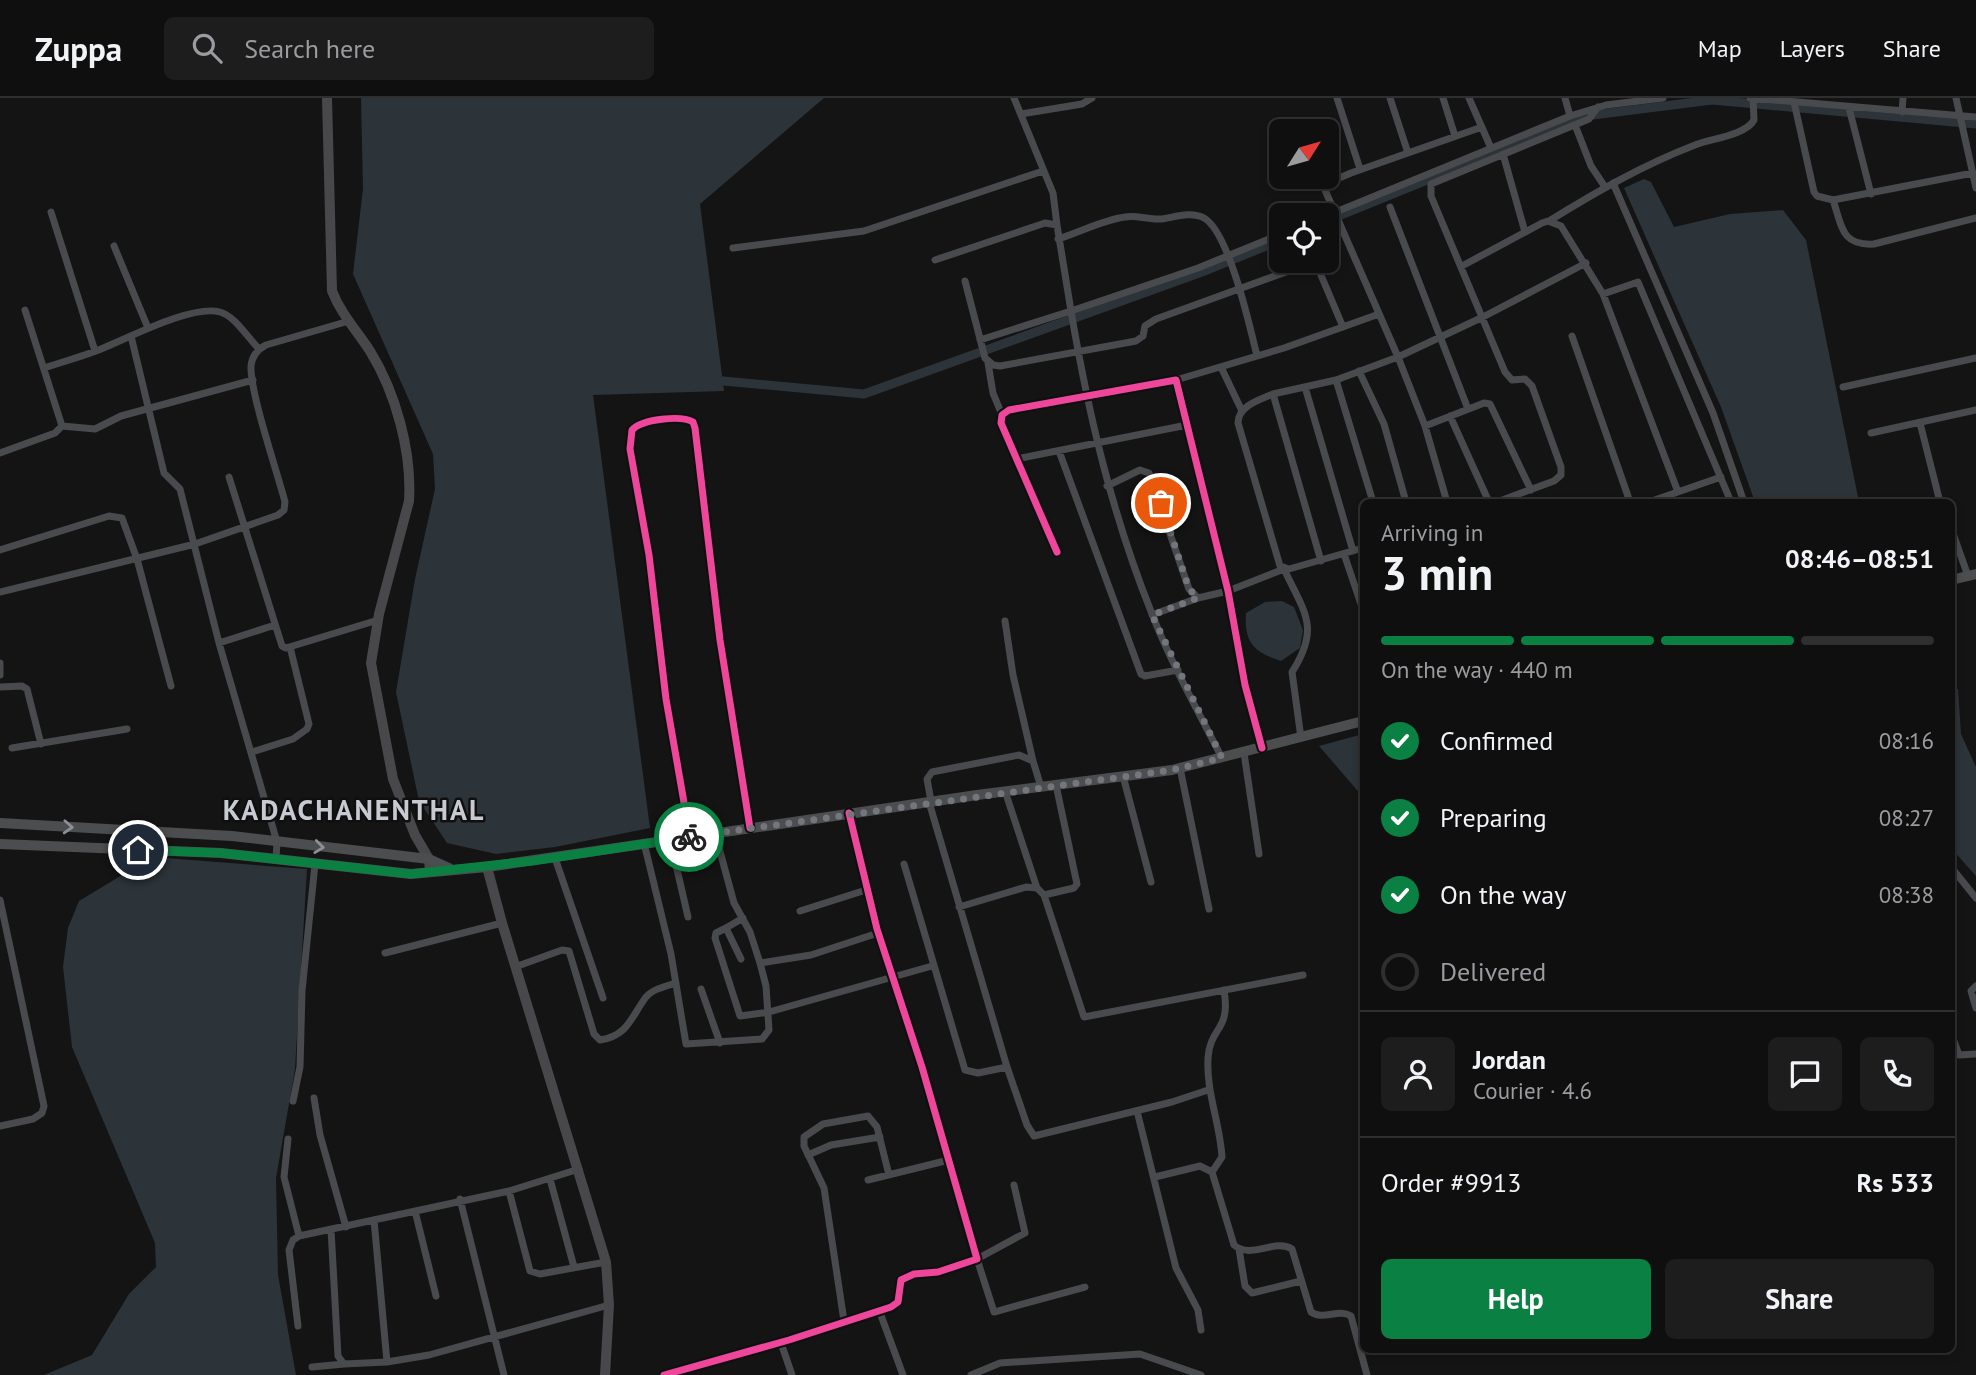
<!DOCTYPE html>
<meta charset="utf-8">
<style>
body{margin:0;font-family:"PT Sans",sans-serif;background:#1d1d1e;color:#f1f3f6;height:100vh;display:flex;flex-direction:column;font-size:26px;white-space:nowrap}
*{box-sizing:border-box;margin:0}
p{font-size:23px;color:#9b9c9f}
.icon{flex:none;width:38px;height:38px;fill:none;stroke:currentColor;stroke-width:2;stroke-linecap:round;stroke-linejoin:round}
.map{position:relative;flex:1;overflow:hidden}
.sheet{position:absolute;left:1360px;top:401px;width:595px;height:854px;display:flex;flex-direction:column;background:#0f0f10;border-radius:10px;box-shadow:0 4px 10px #0003,0 0 0 2px #2f2f30}
.sheet>*{flex:none}
.needle{width:46px;rotate:53deg}
.fabs{position:absolute;left:1269px;top:21px;display:grid;gap:14px}
.fabs a{display:grid;place-items:center;width:70px;height:70px;border-radius:10px;background:#0f0f10;box-shadow:0 4px 10px #0003,0 0 0 2px #2f2f30;font-size:35px}
.pin{position:absolute;display:grid;place-items:center;width:60px;height:60px;color:#fff;margin:-30px;border:4px solid #fff;border-radius:50%;box-shadow:0 2px 7px #0007}
.courier{position:absolute;display:grid;place-items:center;width:70px;height:70px;margin:-35px;border:5px solid #0b8043;border-radius:50%;background:#fff;color:#222;box-shadow:0 2px 9px #0007}
.head em{font-style:normal;font-weight:700}
.head div{display:flex;flex-direction:column-reverse}
.head{display:flex;align-items:center;justify-content:space-between;height:119px;padding:0 21px}
h1{font-size:46px;font-weight:700;line-height:52px}
.bar{display:grid;grid-template-columns:repeat(4,1fr);gap:10px 7px;align-content:center;height:84px;padding:0 21px}
.bar i{height:9px;border-radius:5px;background:#2f2f30}
.bar .on{background:#0b8043}
.bar p{grid-column:span 4}
.line{display:flex;align-items:center;gap:18px;padding:0 21px;border-top:2px solid #2f2f30}
.line div{flex:1}
.round{display:grid;place-items:center;flex:none;width:74px;height:74px;border-radius:10px;background:#1d1d1e}
ol{padding:0 21px;list-style:none}
li{display:flex;align-items:center;gap:21px;height:77px}
li p{margin-inline-start:auto}
li .icon{padding:7px;border-radius:50%;background:#0b8043;color:#fff;stroke-width:4}
li:last-child{color:#9b9c9f}
li i{width:38px;height:38px;border:4px solid #2f2f30;border-radius:50%}
.action{display:flex;gap:14px;margin-top:auto;padding:14px 21px}
.action a{flex:1;height:80px;border-radius:10px;background:#0b8043;color:#fff;font-size:28px;font-weight:700;line-height:80px;text-align:center}
.action a+a{background:#1d1d1e;color:#f1f3f6}
header{display:flex;align-items:center;gap:42px;box-sizing:border-box;height:98px;padding:0 35px;background:#0f0f10;border-bottom:2px solid #2f2f30}
header strong{font-size:33px}
nav{display:flex;gap:38px;margin-inline-start:auto;font-size:24px}
.search{width:490px;height:63px;background:#1d1d1e;display:flex;align-items:center;gap:18px;box-sizing:border-box;padding:0 24px;border-radius:10px;color:#9b9c9f;font-size:26px}
.map>svg:first-child{display:block}
</style>
<header>
<strong>Zuppa</strong>
<div class="search"><svg class="icon" aria-label="search" viewBox="0 0 24 24"><circle cx="10" cy="10" r="6"/><path d="M15 15l6 6"/></svg>Search here</div>
<nav><a>Map</a><a>Layers</a><a>Share</a></nav>
</header>
<div class="map">
<svg width="1976" height="1277" viewBox="0 0 1976 1277">
<rect width="100%" height="100%" fill="#141415"/>
<path fill="#2c3339" d="M361,0H824L700,106L724,293L593,297L650,730L555,749L496,756L447,745L419,703L396,594L415,481L435,391L433,356L353,176L363,91Z
M1644,81L1651,84L1674,129L1730,116L1783,112L1806,142L1859,404H1755L1721,309L1624,90Z
M1282,503L1294,509L1303,532L1300,550L1281,563C1254,554 1244,545 1246,515L1265,504Z
M1958,591L1961,636L1976,669V778L1951,750V592Z
M1363,636V699L1319,648Z
M152,759L307,771L295,971L276,1080L278,1177L296,1277H44L92,1257L129,1196L156,1169L155,1145L72,949L63,869L68,830L79,803Z"/>
<g fill="none" stroke-linecap="round" stroke-linejoin="round">
<path stroke="#2c3339" stroke-width="9" d="M1326,123L1585,18L1712,2L1976,26
M712,282L864,296L1202,174L1281,142"/>
<path stroke="#494a4d" stroke-width="7" d="M1014,0L1053,95L1057,127
M1337,0L1360,71
M1390,0L1408,55
M1443,0L1455,38
M1469,0L1491,50
M1565,0L1570,18
M1750,0L1976,19
M1956,0L1976,90
M1794,4L1814,94L1817,98L1833,102L1973,75
M1849,10L1871,96
M1902,14L1903,0
M1021,16L1082,6L1092,0
M1575,27L1591,68L1605,89
M1503,56L1525,134
M1613,85L1713,315L1744,404
M1833,102C1842,128 1841,148 1874,146L1976,120
M1390,109L1468,311
M51,114L95,253
M1326,118L1570,18L1606,7L1663,0
M1549,123C1596,94 1643,67 1695,47C1710,41 1746,37 1754,22L1753,0
M1058,141C1080,134 1103,122 1125,119C1137,117 1149,122 1162,121C1175,119 1191,113 1204,120C1229,134 1250,229 1257,258
M114,148L148,230
M733,150L864,133L1043,73
M935,162L1045,125L1057,127L1071,213L980,242
M1315,163L1343,229
M1462,168L1542,125L1548,123L1561,128L1603,196L1678,394
M965,183L985,260L993,267L1000,268L1136,243L1143,238L1145,228L1156,221L1316,163
M1603,196L1638,184L1731,404
M131,238L164,375L180,391L219,545L277,744L276,761
M1572,238L1630,404
M988,265L993,295L1002,317
M1221,269L1242,313
M44,270C62,264 80,259 96,253C125,242 191,206 220,214C235,218 248,240 259,251
M1359,273L1384,326L1406,404
M1176,282L1284,250L1379,216
M1336,282L1373,404
M1305,289L1353,453
M1843,289L1976,260
M1273,296C1259,302 1238,308 1238,325L1280,468L1289,471L1363,450
M1450,318L1489,404
M1920,325L1940,404
M62,328L95,331L121,318L253,282
M1425,328L1484,305L1490,306L1531,392
M1871,335L1976,312
M1059,353L1141,576L1145,578L1178,572
M0,355L55,335L62,328L25,212
M1016,361L1187,327
M229,379L282,548L286,550L378,522
M1107,388L1140,372L1149,375L1189,491L1198,500L1228,493L1284,471C1304,514 1321,529 1292,574L1301,640
M1447,404L1425,328L1398,259L1483,219L1586,165
M1497,404L1554,383L1561,377V369L1532,288L1525,281L1512,282L1505,274L1431,98V86L1589,21L1598,9
M1649,404L1721,379
M1951,430L1968,478
M0,452L109,418L122,420L137,461L171,588
M1057,454L1001,325L1002,317L1009,312L1176,282L1228,493L1245,587L1262,650
M1344,456L1363,512
M1321,463L1273,296L1336,282L1398,259L1325,92L1332,83L1351,75L1482,29
M0,494L195,446L278,417L284,412L285,404C277,373 250,295 251,268C252,258 258,251 266,247L349,223
M1152,517L1198,500
M1005,523L1013,577L1033,663
M219,545L275,527
M0,565V577
M0,589L22,588L27,591L41,646
M12,650L127,631
M252,654L293,641L307,631L309,626L290,549
M1244,655L1259,756
M1222,660C1198,613 1171,565 1152,516C1112,416 1089,319 1071,213L1198,170L1281,136
M1180,670L1209,811
M1123,678L1151,784
M1005,693L1037,790
M931,703L927,681L932,674L1019,657L1033,663L1041,689
M929,704L1007,969L1027,1027L1034,1038L1172,1004L1208,992
M690,739L666,601L649,457L630,351L632,332C642,321 681,317 693,324L695,330L720,542L750,730
M670,741L688,819
M644,745L671,856L686,946L762,941L769,932L766,888L760,865L750,834L734,805L715,735
M555,760L603,900
M904,766L965,972L978,975L1007,969
M1951,769L1976,800
M1044,797L1074,790L1077,786L1056,687
M0,802L44,1008L42,1015L33,1021L0,1028
M959,809L1026,789L1037,790L1044,797L1084,919L1303,877
M800,813L866,792
M726,830L716,835L715,840L740,918L769,914L932,868
M385,855L502,825
M741,861L726,830L743,820
M760,865L811,857L878,835
M515,869L562,852L569,853L594,936L600,942C628,938 631,919 646,899C653,891 666,888 676,885
M1976,888L1971,893L1976,910
M701,891L720,945
M1951,935L1959,957L1976,956
M314,1000L320,1037L346,1129
M293,1003L300,969L302,893L315,766
M1137,1013L1176,1170L1198,1212L1201,1232
M288,1041L284,1079L299,1138
M808,1057L831,1047L880,1039
M1212,1074L1222,1059C1220,1025 1206,994 1208,960C1210,928 1231,934 1224,892
M1155,1079L1200,1068L1212,1074L1234,1147C1251,1162 1275,1140 1292,1151L1311,1214C1324,1223 1338,1210 1351,1218L1367,1277
M550,1081L574,1169
M868,1082L949,1062
M1014,1087L1025,1135L977,1161L994,1214L1085,1189
M509,1093L530,1173L540,1176L606,1164
M460,1101L504,1277
M415,1113L436,1198
M374,1122L387,1264
M331,1131L338,1258L344,1266L387,1264L429,1257L609,1207
M1239,1151L1245,1188L1252,1195L1301,1183
M879,1212L903,1277
M844,1223L824,1090L804,1048V1039L823,1026L868,1018L877,1029L889,1077
M298,1228L289,1152L293,1142L299,1138L509,1093L579,1071
M781,1245L792,1277
M312,1269L344,1266
M664,1277L789,1242L891,1209L898,1204L901,1182L914,1176L938,1174L977,1161L922,969L877,831L849,715
M971,1277L1000,1265L1140,1256L1201,1277"/>
<path stroke="#48484b" stroke-width="10" d="M327,0L332,193C341,216 357,233 370,253C396,295 412,354 409,403L379,516L371,565L393,681L415,737L429,761L430,774
M487,769L502,825L606,1164L609,1207L605,1277"/>
<path stroke="#4b4d4f" stroke-width="10" d="M1951,482L1976,476
M0,725L232,738L429,761L449,770
M0,746L221,755L411,776L487,769L977,697L1172,672L1363,623"/>
<g stroke="#0f0f10" stroke-width="11">
<path id="cycleway" d="M1057,454L1001,325L1002,317L1009,312L1176,282L1228,493L1245,587L1262,650
M690,739L666,601L649,457L630,351L632,332C642,321 681,317 693,324L695,330L720,542L750,730
M664,1277L789,1242L891,1209L898,1204L901,1182L914,1176L938,1174L977,1161L922,969L877,831L849,715"/>
</g>
<use href="#cycleway" stroke="#ed469a" stroke-width="7"/>
</g>
<defs><path id="oneway-chevron" d="M-2-3.5L2.5 0L-2 3.5" fill="none" stroke-width="1.6" stroke-linecap="round" stroke-linejoin="round" transform="scale(1.75)"/></defs>
<g stroke="#8b8f96">
<use href="#oneway-chevron" transform="translate(68 729) rotate(3)"/>
<use href="#oneway-chevron" transform="translate(319 749) rotate(7)"/>
</g>
<g fill="none" stroke-linecap="round" stroke-linejoin="round">
<path stroke="#73767c" stroke-width="7" stroke-dasharray="0 12.6" d="M689,739L1172,672L1222,660L1152,517L1198,500L1189,491L1161,405"/>
<path stroke="#0b8043" stroke-width="9" d="M138,752L221,755L411,776L532,763L689,739"/>
</g>
<g text-anchor="middle" stroke-width="5" stroke-linejoin="round" paint-order="stroke">
<g font-size="28" font-weight="bold" letter-spacing="2" fill="#c7cad1" stroke="#0f0f10">
<text x="354" y="722">KADACHANENTHAL</text>
</g>
</g>
</svg>
<div class="fabs">
<a><svg class="needle" viewBox="-14 -14 28 28"><path d="M0-13l5 13h-10z" fill="#e53935"/><path d="M0 13l5-13h-10z" fill="#9b9c9f"/></svg></a>
<a><svg class="icon" aria-label="locate" viewBox="0 0 24 24"><circle cx="12" cy="12" r="6"/><path d="M12 2v4M12 18v4M2 12h4M18 12h4"/></svg></a>
</div>
<div class="pin" style="left:1161px;top:405px;background:#ea580c"><svg class="icon" aria-label="bag" viewBox="0 0 24 24"><path d="M5 8h14l-1 12H6zM9 8a3 3 0 0 1 6 0"/></svg></div>
<div class="pin" style="left:138px;top:752px;background:#1f2937"><svg class="icon" aria-label="home" viewBox="0 0 24 24"><path d="M3 11l9-7 9 7M6 9v11h12V9"/></svg></div>
<div class="courier" style="left:689px;top:739px"><svg class="icon" aria-label="bike" viewBox="0 0 24 24"><circle cx="6" cy="16" r="4"/><circle cx="18" cy="16" r="4"/><path d="M6 16l4-8h5l3 8M10 8l3 8H6M13 5h3"/></svg></div>
<section class="sheet">
<div class="head"><div><h1>3 min</h1><p>Arriving in</p></div><em>08:46–08:51</em></div>
<div class="bar"><i class="on"></i><i class="on"></i><i class="on"></i><i></i><p>On the way · 440 m</p></div>
<ol>
<li><svg class="icon" aria-label="check" viewBox="0 0 24 24"><path d="M5 12l5 5 9-10"/></svg>Confirmed<p>08:16</p></li>
<li><svg class="icon" aria-label="check" viewBox="0 0 24 24"><path d="M5 12l5 5 9-10"/></svg>Preparing<p>08:27</p></li>
<li><svg class="icon" aria-label="check" viewBox="0 0 24 24"><path d="M5 12l5 5 9-10"/></svg>On the way<p>08:38</p></li>
<li><i></i>Delivered</li>
</ol>
<div class="line" style="height:126px"><a class="round"><svg class="icon" aria-label="person" viewBox="0 0 24 24"><circle cx="12" cy="8" r="4"/><path d="M4 21q1-7 8-7t8 7"/></svg></a><div><b>Jordan</b><p>Courier · 4.6</p></div><a class="round"><svg class="icon" aria-label="chat" viewBox="0 0 24 24"><path d="M4 5h16v11H9l-5 4z"/></svg></a><a class="round"><svg class="icon" aria-label="phone" viewBox="0 0 24 24"><path d="M5 4h4l2 5-3 2q2 4 5 5l2-3 5 2v4C11 20 4 13 5 4z"/></svg></a></div>
<div class="line" style="height:91px"><div>Order #9913</div><b>Rs 533</b></div>
<div class="action"><a>Help</a><a>Share</a></div>
</section>
</div>
